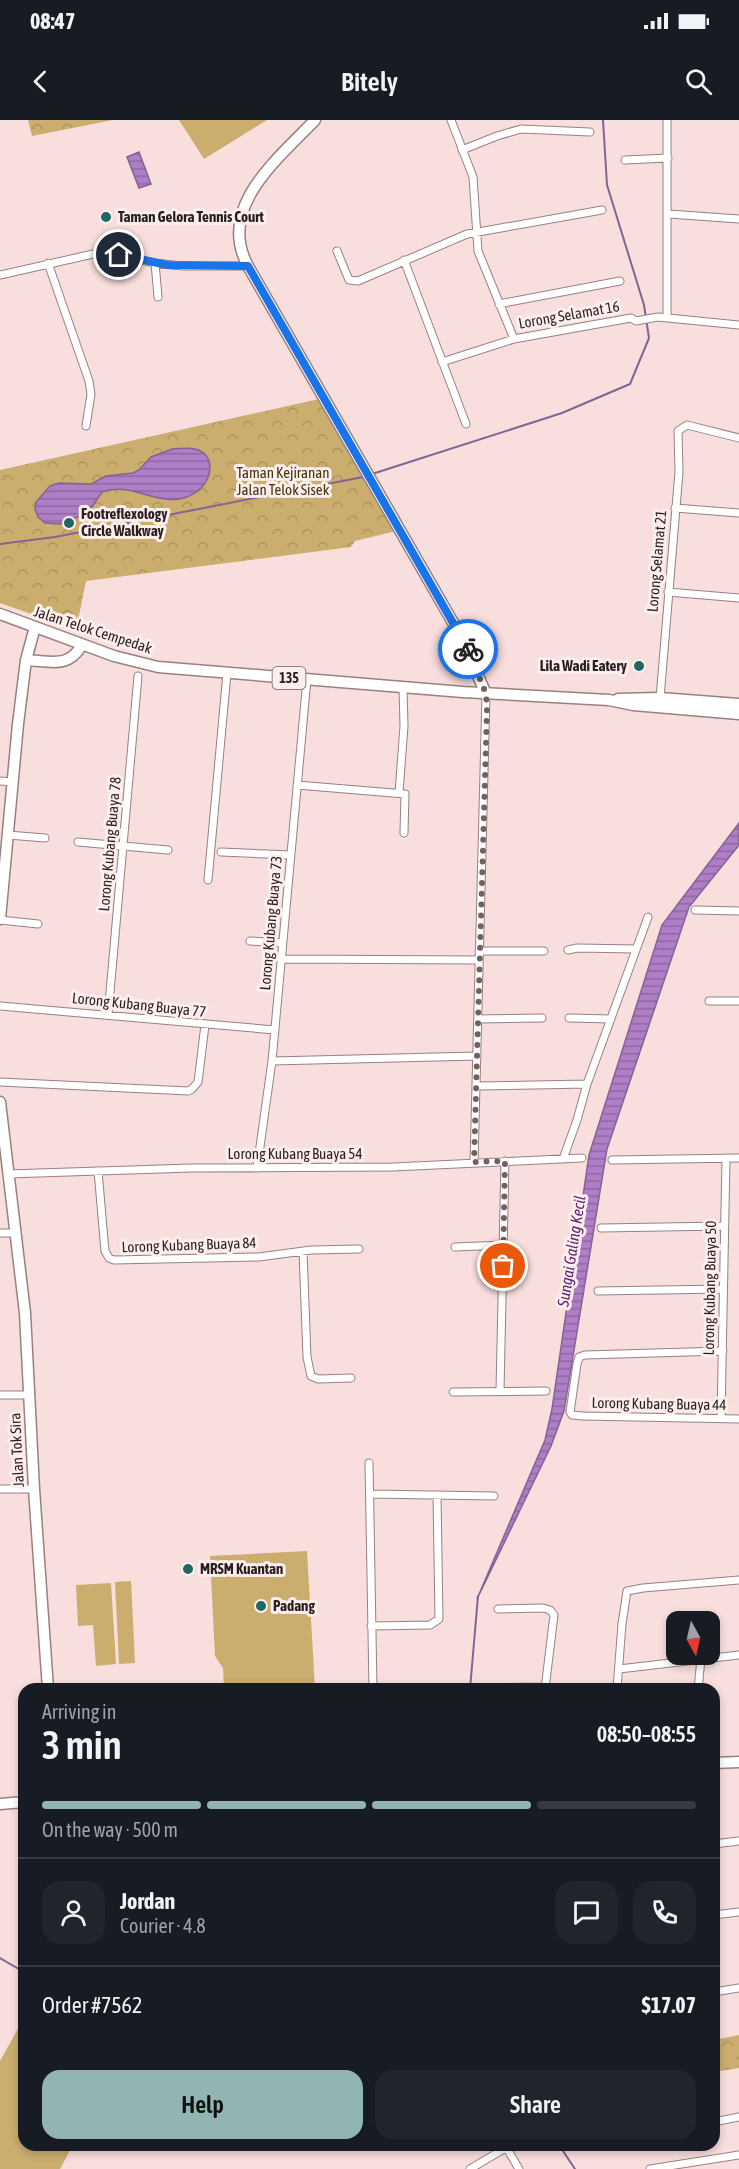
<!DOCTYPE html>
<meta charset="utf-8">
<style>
body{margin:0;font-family:"Asap Condensed",sans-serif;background:#20242c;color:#f1f3f6;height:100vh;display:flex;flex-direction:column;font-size:22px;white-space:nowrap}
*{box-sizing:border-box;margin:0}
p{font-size:20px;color:#9ea1a6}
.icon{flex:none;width:33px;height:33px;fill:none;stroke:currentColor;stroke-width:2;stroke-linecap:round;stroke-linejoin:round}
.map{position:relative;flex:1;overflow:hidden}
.details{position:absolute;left:18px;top:1563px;width:702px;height:468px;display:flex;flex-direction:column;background:#171b24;border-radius:18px;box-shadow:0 3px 9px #0003}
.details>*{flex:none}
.needle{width:39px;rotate:172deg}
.buttons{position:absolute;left:666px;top:1491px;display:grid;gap:12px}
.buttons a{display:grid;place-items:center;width:54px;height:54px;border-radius:12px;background:#171b24;box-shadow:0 3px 9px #0003;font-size:30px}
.pin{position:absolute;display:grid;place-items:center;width:51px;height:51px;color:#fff;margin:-26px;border:3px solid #fff;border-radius:50%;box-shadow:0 2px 6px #0007}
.courier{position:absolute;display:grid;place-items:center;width:60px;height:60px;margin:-30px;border:4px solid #1a73e8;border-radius:50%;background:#fff;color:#222;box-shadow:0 2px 8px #0007}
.headline em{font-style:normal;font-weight:600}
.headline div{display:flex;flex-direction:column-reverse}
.headline{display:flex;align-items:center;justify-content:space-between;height:102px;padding:0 24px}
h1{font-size:39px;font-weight:600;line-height:45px}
.bar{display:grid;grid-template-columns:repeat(4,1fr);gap:9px 6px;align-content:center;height:72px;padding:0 24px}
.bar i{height:8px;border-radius:4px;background:#363941}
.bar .on{background:#92b4b3}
.bar p{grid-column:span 4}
.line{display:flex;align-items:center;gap:15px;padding:0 24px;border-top:2px solid #363941}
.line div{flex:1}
.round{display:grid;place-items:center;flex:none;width:63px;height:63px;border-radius:18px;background:#20242c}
.cta{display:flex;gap:12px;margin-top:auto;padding:12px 24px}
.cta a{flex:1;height:69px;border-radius:18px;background:#92b4b3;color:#111;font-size:24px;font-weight:600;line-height:69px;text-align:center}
.cta a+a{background:#20242c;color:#f1f3f6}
.status{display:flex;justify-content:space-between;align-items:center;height:42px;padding:0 30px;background:#171b24;direction:ltr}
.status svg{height:16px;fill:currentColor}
header{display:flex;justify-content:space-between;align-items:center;height:78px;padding:0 24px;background:#171b24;font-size:27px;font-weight:600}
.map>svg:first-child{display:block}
</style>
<div class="status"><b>08:47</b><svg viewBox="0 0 49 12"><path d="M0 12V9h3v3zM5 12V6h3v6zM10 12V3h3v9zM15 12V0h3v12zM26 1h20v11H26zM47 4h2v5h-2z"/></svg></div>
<header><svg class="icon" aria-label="back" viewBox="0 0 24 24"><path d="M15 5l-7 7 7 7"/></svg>Bitely<svg class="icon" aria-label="search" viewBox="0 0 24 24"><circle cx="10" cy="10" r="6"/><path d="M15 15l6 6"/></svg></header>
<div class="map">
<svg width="739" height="2049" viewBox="0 0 739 2049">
<defs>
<pattern id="park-crowns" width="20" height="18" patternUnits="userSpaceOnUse" patternTransform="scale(1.5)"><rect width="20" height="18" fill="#cbae6e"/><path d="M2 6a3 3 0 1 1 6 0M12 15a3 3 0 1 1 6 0" fill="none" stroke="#ae955f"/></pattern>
<pattern id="water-rules" width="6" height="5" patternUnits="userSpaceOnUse" patternTransform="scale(1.5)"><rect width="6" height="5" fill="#ae7ec7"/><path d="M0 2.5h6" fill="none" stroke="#8e67a1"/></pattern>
</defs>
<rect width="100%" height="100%" fill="#f8dedd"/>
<path fill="#cbae6e" d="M179,0H267L204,39Z
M307,1431L315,1569H224L223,1548L215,1536L210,1436Z
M131,1461L135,1543L119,1544L115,1462Z
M111,1463L116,1544L96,1546L93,1505L78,1506L76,1465Z
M24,1898V2025H73L60,2049H0V1941Z"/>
<path fill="url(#park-crowns)" d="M28,0H113L32,16Z
M319,279L396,411L355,421L351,427L86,461L76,510L0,483V350Z
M739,1915V1948L714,1952V1920Z"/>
<path fill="url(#water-rules)" stroke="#866295" stroke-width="1.5" d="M139,32L151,64L139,68L127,37Z
M172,329C179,329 188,327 195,329C215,334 213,358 200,369C168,397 135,359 102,372L91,388L80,396L60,404L45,403L38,397L35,389L36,382L50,366L59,363L91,364L106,356L133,353L139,350L151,337Z
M739,703V725L689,787L607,1029L564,1291L551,1326L477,1479L545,1320L552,1289L589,1035L662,805Z"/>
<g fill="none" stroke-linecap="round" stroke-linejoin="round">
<path stroke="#866295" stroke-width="2" d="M372,354L562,293L630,264L649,218L644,185L607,65L603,0
M0,424L55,417L363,357
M470,1569L478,1476
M0,1838L24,1852
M559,2025L575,2049"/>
<g stroke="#998180" stroke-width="9">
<path id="street" d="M451,0L473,57L478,131L514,219
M667,0V198
M462,30L497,16L521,9L590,12
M625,40L668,38
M669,94L739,99
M337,131L349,160L358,161L467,114L602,90
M404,140L466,304
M48,143L89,261L91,274L86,306
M155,143L158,177
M0,155L93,134L119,135L155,143L182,146H248
M499,184L620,161
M442,242L514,219L631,198L636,201L658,197L739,205
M675,388L739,393
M668,472L739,478
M660,578L679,352L678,311L687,305L739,318
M0,661L13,662
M297,665L405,674L404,713
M399,673L404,606L403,567
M8,715L45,718
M78,722L168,730
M221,732L290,735
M208,760L227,553
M695,790L739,791
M0,800L38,804
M250,821L282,823
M568,830L577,828L636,829
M479,831H544
M281,839L479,840
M709,881H739
M0,886L275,910
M108,895L138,556
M569,898L611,899
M478,899L542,898
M272,941L477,936
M0,962L188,971L192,969L198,962L205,905
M476,966L587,964
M563,1039L577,1000L587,964L648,797
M612,1040L739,1038
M474,1043L486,574
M257,1048L272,941L307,559
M98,1051L105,1131L109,1138L114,1140L259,1137L311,1130L359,1129
M8,1054L191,1048L393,1047L582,1038
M601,1108L724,1106
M0,1113H16
M455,1127L504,1125
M303,1131L307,1237L311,1256L318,1259L351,1258
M598,1171L723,1169
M723,1231L585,1235L579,1237L577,1244L570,1292L572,1295L583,1296L739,1299
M500,1271L505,1041
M453,1272L546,1271
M0,1275H29
M721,1298L726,1038
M369,1343L373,1569
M0,1369H34
M370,1374L494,1376
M498,1489L543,1488L550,1490L554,1495L545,1569
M371,1506L430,1505L439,1499L437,1375
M619,1549L739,1535
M485,1568L545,1567
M617,1569L622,1504L627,1471L643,1468L739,1460
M698,1569L701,1539
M714,1724L739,1721
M714,1795L739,1792
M714,1872L739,1868
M714,2002L739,1997
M505,2025L519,2049
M470,2049L507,2027
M650,2049L739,2035"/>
</g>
<g stroke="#998180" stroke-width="13">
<path id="secondary" d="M315,0C278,39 216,87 248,146L459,513L486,574
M26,540C51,541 68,549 82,525
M0,799L18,604L26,540L35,507
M0,982L25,1193L34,1369L48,1569
M714,1643L739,1642
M0,1684L24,1682"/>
</g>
<g stroke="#998180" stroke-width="13">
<path id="primary" d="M0,494L114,536L158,547L463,572L609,580L633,585L739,594
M618,579L660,578L739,584"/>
</g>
<use href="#street" stroke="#fff" stroke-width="7"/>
<use href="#secondary" stroke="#fff" stroke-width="10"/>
<use href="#primary" stroke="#fff" stroke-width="10"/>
</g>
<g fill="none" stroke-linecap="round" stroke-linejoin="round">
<path stroke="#716262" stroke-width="6" stroke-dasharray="0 10.8" d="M468,529L486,574L487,589L474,1042L505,1041L503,1146"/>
<path stroke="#1a73e8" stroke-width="8" d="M119,135L168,145L248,146L468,529"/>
</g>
<g fill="#1f6861" stroke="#feeeed" stroke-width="2">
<circle cx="106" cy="97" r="6"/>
<circle cx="69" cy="403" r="6"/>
<circle cx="639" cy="546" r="6"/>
<circle cx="188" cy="1449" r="6"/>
<circle cx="261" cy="1486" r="6"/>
</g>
<g text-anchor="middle" stroke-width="6" stroke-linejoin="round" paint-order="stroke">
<rect fill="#feeeed" stroke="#695d5d" stroke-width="1.5" x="272.5" y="547" width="33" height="22" rx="4.5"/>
<g font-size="14" font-weight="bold" fill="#291f1f">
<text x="289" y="563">135</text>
</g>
<g font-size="15" font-weight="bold" fill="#291f1f" stroke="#feeeed" text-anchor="start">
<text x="118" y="102">Taman Gelora Tennis Court</text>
<text x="81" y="399">Footreflexology<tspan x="81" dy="17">Circle Walkway</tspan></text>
<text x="627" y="551" text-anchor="end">Lila Wadi Eatery</text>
<text x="200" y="1454">MRSM Kuantan</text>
<text x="273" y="1491">Padang</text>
</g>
<g font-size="15" fill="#291f1f" stroke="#feeeed">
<text transform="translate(569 195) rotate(-10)" y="5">Lorong Selamat 16</text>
<text transform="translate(657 441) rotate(-85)" y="5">Lorong Selamat 21</text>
<text transform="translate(93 510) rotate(18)" y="5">Jalan Telok Cempedak</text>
<text transform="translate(110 724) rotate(-85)" y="5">Lorong Kubang Buaya 78</text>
<text transform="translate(271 803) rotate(-85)" y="5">Lorong Kubang Buaya 73</text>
<text transform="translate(139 885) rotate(6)" y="5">Lorong Kubang Buaya 77</text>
<text x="295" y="1039">Lorong Kubang Buaya 54</text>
<text transform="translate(189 1125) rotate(-2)" y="5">Lorong Kubang Buaya 84</text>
<text transform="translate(710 1168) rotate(-89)" y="5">Lorong Kubang Buaya 50</text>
<text transform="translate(659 1284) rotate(1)" y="5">Lorong Kubang Buaya 44</text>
<text transform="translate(17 1330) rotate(-93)" y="5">Jalan Tok Sira</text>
</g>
<g font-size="15" fill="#44340d" stroke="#feeeed">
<text x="283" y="358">Taman Kejiranan<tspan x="283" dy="17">Jalan Telok Sisek</tspan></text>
</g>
<g font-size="16" font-style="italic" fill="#5e2279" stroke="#feeeed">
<text transform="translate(571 1131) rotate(-81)" y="6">Sungai Galing Kecil</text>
</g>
</g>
</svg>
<div class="buttons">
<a><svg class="needle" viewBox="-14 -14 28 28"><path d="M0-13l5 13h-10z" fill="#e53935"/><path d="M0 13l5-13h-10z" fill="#9ea1a6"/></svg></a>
</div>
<div class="pin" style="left:503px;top:1146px;background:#ea580c"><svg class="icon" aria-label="bag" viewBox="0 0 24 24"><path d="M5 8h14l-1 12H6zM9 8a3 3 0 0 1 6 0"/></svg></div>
<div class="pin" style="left:119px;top:135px;background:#1f2937"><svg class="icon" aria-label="home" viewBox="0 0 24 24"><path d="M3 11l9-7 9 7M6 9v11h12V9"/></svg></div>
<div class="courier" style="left:468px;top:529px"><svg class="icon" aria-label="bike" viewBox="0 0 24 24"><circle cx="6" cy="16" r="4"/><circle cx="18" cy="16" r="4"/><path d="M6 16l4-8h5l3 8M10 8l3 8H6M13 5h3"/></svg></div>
<section class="details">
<div class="headline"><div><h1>3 min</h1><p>Arriving in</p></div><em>08:50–08:55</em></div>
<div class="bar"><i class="on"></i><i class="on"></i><i class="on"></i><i></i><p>On the way · 500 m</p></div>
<div class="line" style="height:108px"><a class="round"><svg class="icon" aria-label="person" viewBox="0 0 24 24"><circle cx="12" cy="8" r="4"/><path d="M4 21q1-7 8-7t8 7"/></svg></a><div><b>Jordan</b><p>Courier · 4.8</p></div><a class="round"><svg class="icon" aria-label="chat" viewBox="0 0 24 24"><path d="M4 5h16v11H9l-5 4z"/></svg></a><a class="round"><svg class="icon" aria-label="phone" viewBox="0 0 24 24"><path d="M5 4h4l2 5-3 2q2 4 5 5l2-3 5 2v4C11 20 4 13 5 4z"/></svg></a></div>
<div class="line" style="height:78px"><div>Order #7562</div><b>$17.07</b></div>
<div class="cta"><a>Help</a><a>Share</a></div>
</section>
</div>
